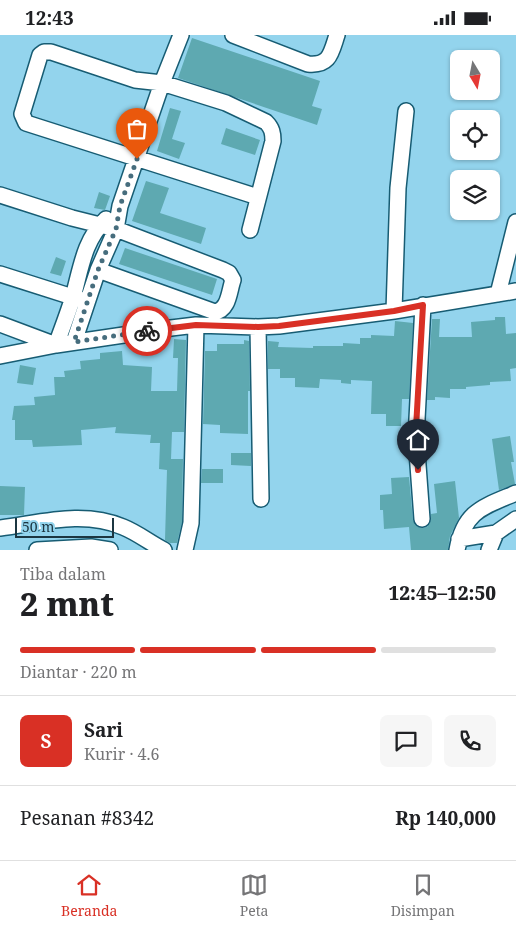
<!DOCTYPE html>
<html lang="id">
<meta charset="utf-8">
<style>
body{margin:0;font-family:"Noto Serif",serif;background:#f6f6f6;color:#202124;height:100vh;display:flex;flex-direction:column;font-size:19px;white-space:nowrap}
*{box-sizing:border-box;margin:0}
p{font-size:16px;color:#757577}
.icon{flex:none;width:28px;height:28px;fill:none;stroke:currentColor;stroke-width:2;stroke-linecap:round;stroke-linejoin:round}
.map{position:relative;height:515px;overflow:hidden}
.panel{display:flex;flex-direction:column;background:#fff;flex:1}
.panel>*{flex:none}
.needle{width:32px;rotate:170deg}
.fabs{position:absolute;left:450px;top:15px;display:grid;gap:10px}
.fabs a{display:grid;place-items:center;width:50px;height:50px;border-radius:8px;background:#fff;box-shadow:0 1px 4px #0004;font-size:25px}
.scale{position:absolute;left:15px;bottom:12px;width:99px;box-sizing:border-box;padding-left:5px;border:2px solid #1c3641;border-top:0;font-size:14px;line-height:18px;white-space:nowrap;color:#1c3641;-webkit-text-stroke:4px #93d4ed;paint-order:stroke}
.pin{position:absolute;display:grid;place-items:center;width:42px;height:42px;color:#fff;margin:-51px -21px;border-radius:50% 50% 50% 0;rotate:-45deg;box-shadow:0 0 5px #0007}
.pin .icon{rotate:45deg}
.courier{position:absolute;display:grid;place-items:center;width:50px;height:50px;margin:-25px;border:4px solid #d93025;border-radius:50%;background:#fff;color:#222;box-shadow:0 1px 6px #0007}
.summary em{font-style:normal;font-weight:800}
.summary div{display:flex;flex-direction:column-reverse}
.summary{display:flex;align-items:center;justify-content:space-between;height:85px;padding:0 20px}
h1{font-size:32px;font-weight:800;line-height:38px}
.bar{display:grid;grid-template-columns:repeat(4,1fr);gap:8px 5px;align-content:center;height:60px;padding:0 20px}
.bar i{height:6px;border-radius:4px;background:#e0e0e0}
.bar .on{background:#d93025}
.bar p{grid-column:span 4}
.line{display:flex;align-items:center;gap:12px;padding:0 20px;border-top:1px solid #e0e0e0}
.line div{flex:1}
.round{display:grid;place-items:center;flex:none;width:52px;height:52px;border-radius:8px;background:#f6f6f6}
.status{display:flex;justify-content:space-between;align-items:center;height:35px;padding:0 25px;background:#fff;direction:ltr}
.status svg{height:14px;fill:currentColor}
.tab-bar{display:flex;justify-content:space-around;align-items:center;height:70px;border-top:1px solid #e0e0e0;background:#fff;font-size:14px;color:#757577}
.tab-bar a{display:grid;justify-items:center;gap:2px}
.tab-bar .on{color:#d93025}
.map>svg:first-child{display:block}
</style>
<div class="status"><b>12:43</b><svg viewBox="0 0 49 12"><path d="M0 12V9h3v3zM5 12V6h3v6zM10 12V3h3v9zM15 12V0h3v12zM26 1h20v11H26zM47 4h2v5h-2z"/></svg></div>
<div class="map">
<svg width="516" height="515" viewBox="0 0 516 515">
<rect width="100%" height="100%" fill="#93d4ed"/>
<path fill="#5ea9b1" d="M192,3L320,46L312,71L322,74L317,90L178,43Z
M170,73L181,76L172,104L185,108L179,124L157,116Z
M226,93L260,105L255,120L221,109Z
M146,146L169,153L160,178L206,193L201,209L132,186Z
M99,157L110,161L105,175L94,173Z
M125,213L217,244L212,260L119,229Z
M56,222L66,226L61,241L50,238Z
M495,282H505L506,299L516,298V333L510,334L511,346L490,347V350L466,352V354H450V363L435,362V365H427L432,284H440L439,302H472L471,287L495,285Z
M395,286L413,288L409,364H402L401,391H386V379H371L372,346L351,345V349L341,348V345L320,344L319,353L295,352V343H280V334H268V306L279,307L278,312L313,313V311H343V308L360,309V303H371V300L394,301Z
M174,304L186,305L184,397H172L171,424H183L182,487L177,508H170L165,505L167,435L159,434L160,408H150L151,400L115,398L116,392L81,395L82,410L33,412L32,405H15V385H12L14,371L35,370L34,362L55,360L54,342H65L64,336L81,334L80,326L100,324V318L122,316L123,330L152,332L151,356H177L178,323H173Z
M244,305L249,306L250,356H248V399L220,398V390L203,389L205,316H217V309H244Z
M20,330L36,333L33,350L17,348Z
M510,401L514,427H511L515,449L499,455L492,404Z
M231,418H251V431L231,430Z
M202,434H223V448H201Z
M409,442L413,485L418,492L422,493L427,492L430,488L431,479L437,478L434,449L455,446L459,483L450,501L448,515H411L409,492L384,494L383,475H380V460L392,459L391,443Z
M0,451L25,452L24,480H0Z"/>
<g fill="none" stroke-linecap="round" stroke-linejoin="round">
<g stroke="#175c73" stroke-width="18">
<path id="minor" d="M233,0L308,29C330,31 331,18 337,0
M0,160L72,183L116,194L223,235L229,238L233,245C229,256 229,275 215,277L98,235
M250,195L273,106C273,98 272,93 266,87L226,68L162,48L135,45L51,17H44L40,20L22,79L26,88L258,162
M0,239L82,265
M498,259L516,187
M394,276L398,153L406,76
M0,289L56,310C62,294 68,278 73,262C81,233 84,205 106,184
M258,292L261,464
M74,307L98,235L116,194L120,171L162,48L181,0
M0,321L56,310L171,293L196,290L258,292L279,291L394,276L516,256
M422,484L416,403L423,270
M0,493C41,488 83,475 123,492C138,498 150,508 164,515
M459,504L496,498
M37,515L91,512L110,515
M185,515L191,488L196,290
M457,515C464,476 483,472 516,458
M489,515L496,498L516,484"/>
</g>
<use href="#minor" stroke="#fff" stroke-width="15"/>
</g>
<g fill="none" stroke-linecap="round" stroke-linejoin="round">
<path stroke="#466d7d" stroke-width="5" stroke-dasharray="0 9" d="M137,124L120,171L116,194L98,235L74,307L147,296"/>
<path stroke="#d93025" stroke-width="6" d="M147,296L196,290L258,292L279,291L394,276L423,270L416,393L418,435"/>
</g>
</svg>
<div class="fabs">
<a><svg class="needle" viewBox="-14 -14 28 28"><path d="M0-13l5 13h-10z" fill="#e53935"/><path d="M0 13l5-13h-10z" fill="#757577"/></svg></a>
<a><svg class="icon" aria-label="locate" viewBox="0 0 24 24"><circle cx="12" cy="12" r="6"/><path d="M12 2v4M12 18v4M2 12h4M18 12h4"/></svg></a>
<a><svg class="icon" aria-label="layers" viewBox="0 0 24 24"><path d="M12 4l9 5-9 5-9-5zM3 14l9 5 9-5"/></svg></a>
</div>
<div class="scale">50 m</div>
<div class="pin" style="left:137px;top:124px;background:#ea580c"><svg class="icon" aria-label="bag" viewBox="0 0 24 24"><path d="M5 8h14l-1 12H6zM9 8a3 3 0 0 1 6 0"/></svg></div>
<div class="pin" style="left:418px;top:435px;background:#1f2937"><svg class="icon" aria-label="home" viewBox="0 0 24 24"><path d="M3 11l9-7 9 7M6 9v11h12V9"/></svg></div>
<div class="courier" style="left:147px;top:296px"><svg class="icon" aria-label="bike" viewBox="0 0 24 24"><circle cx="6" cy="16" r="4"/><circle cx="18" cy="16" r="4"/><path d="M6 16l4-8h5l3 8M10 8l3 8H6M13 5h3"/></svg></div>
</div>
<section class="panel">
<div class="summary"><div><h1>2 mnt</h1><p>Tiba dalam</p></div><em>12:45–12:50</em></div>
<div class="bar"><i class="on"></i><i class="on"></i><i class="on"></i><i></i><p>Diantar · 220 m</p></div>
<div class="line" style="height:90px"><b class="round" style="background:#d93025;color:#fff">S</b><div><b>Sari</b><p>Kurir · 4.6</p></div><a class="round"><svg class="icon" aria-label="chat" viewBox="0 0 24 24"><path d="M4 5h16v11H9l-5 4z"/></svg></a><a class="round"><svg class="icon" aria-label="phone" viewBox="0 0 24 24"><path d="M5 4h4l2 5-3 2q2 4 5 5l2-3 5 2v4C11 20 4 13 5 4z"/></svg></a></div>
<div class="line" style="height:65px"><div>Pesanan #8342</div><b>Rp 140,000</b></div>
</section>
<nav class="tab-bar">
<a class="on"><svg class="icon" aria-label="home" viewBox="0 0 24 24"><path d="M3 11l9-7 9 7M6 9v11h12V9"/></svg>Beranda</a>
<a><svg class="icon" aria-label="map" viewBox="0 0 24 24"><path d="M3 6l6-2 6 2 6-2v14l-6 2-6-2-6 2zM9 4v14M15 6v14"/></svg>Peta</a>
<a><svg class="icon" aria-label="saved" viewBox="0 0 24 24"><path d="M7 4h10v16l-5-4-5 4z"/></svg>Disimpan</a>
</nav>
